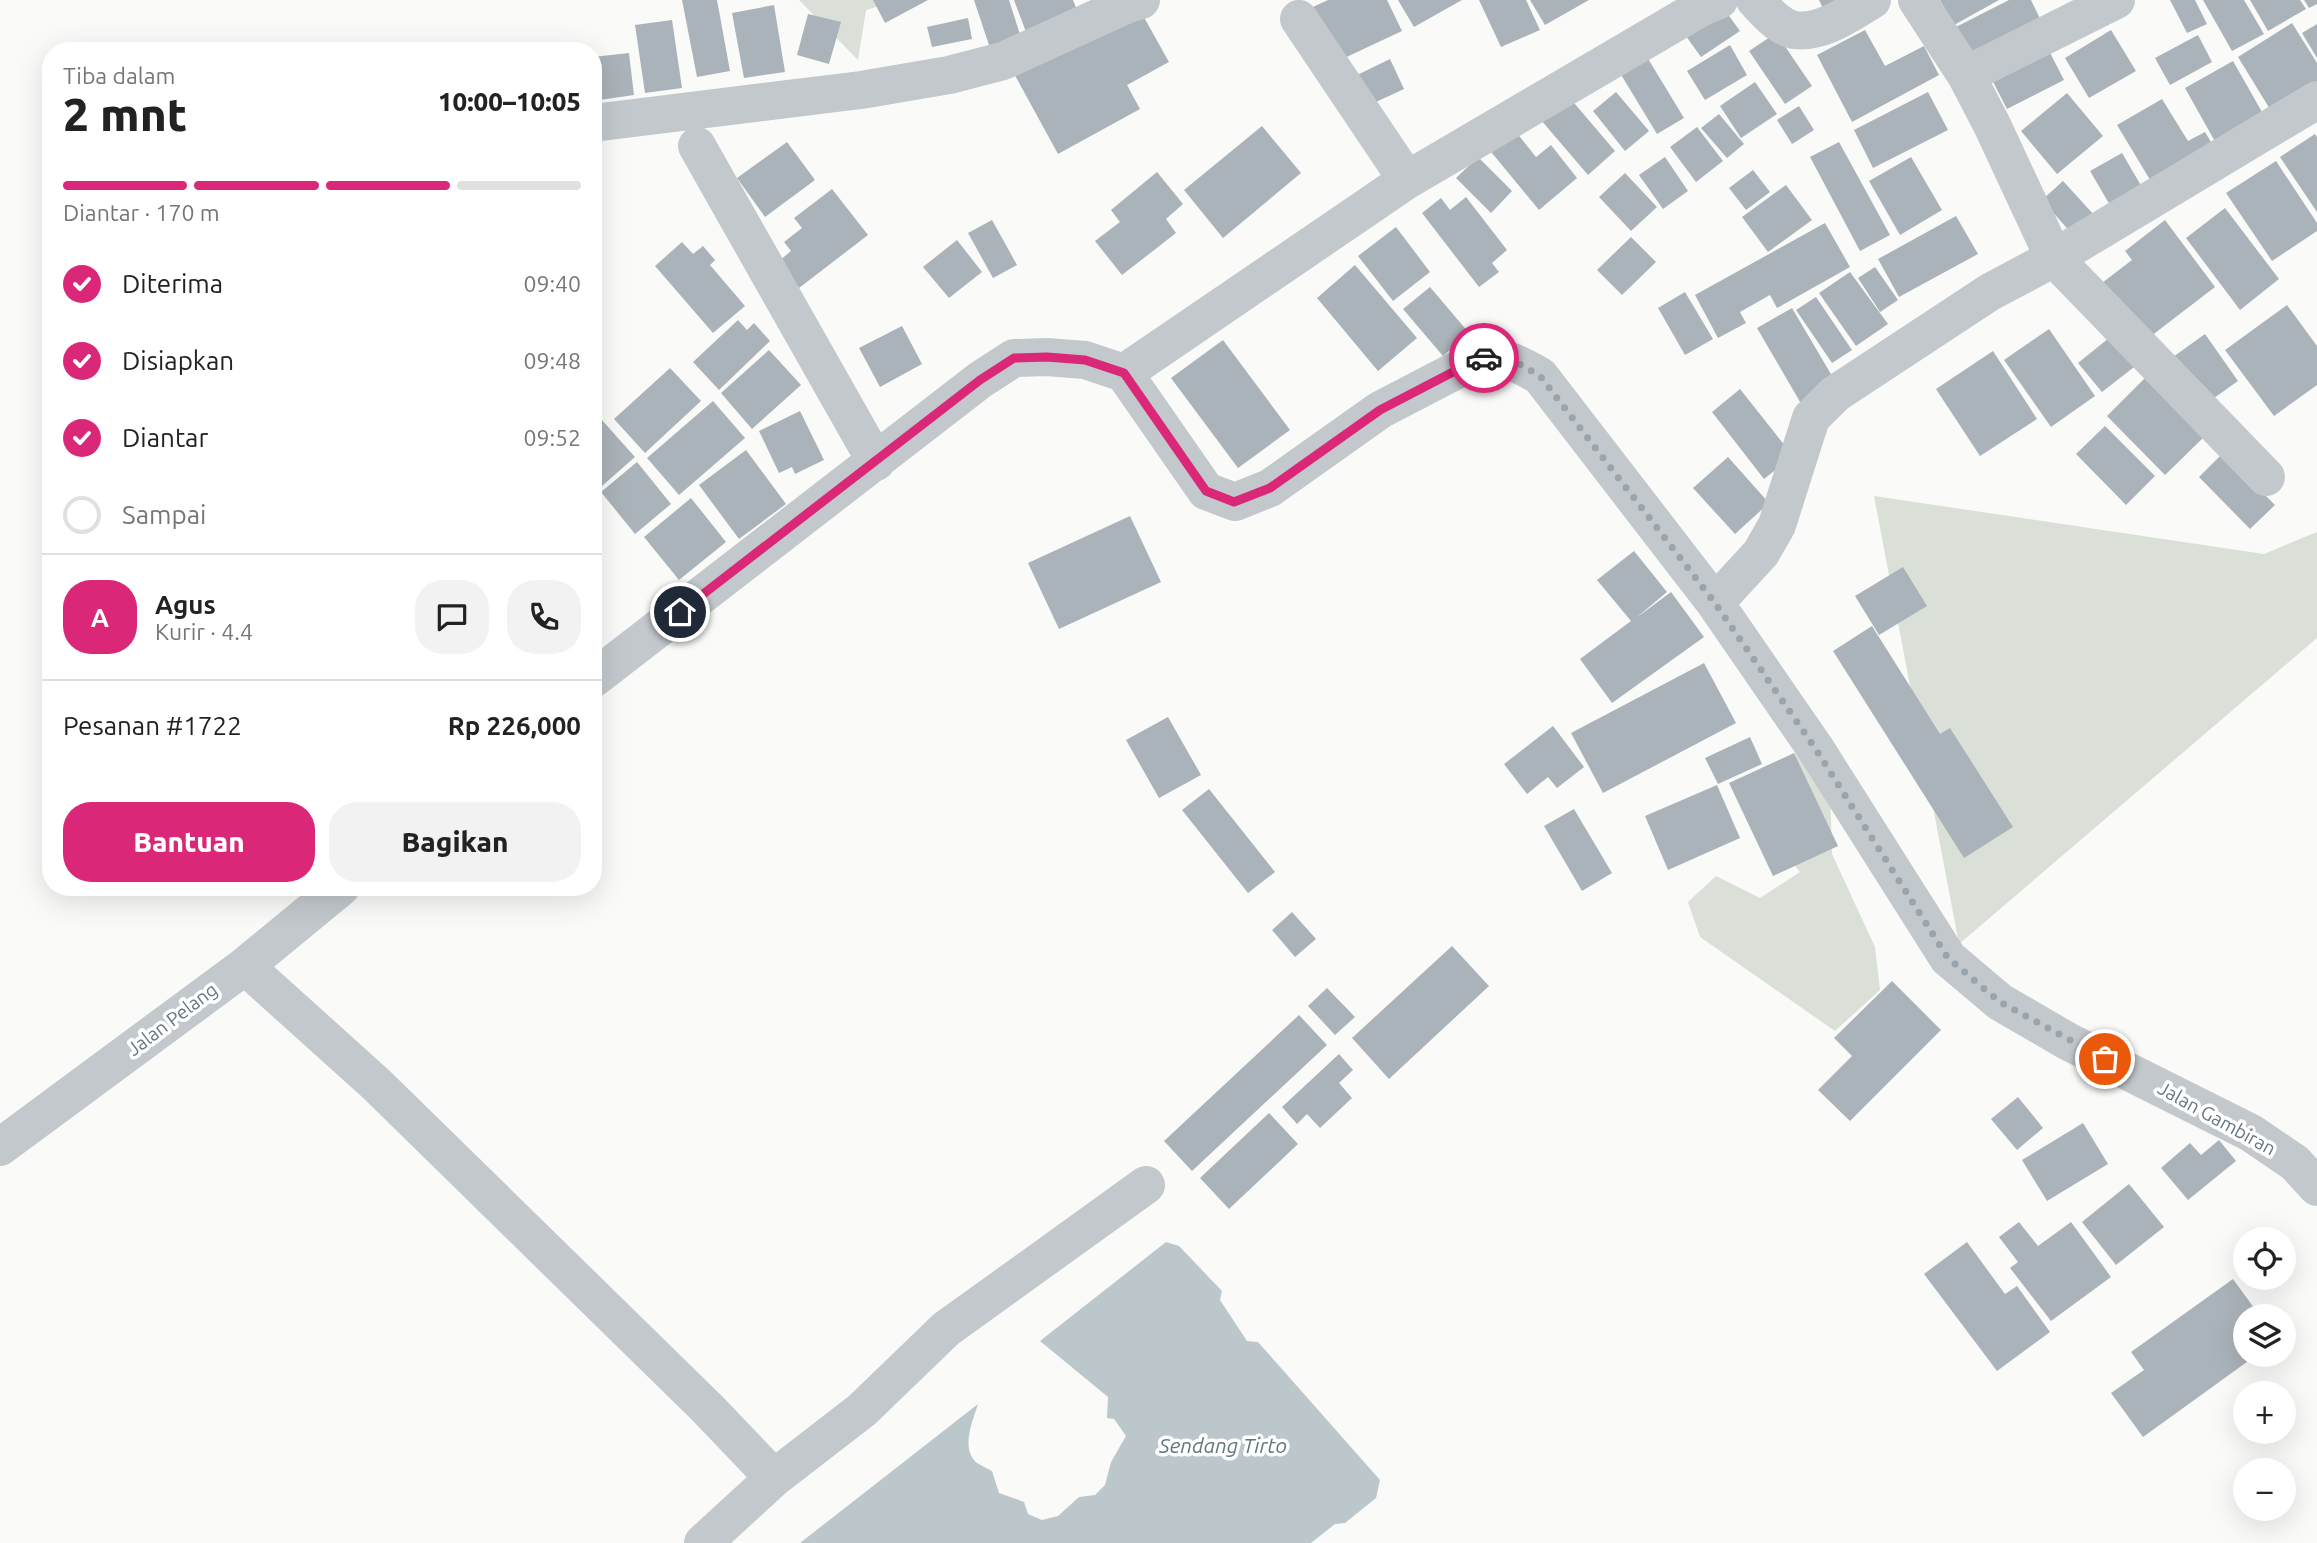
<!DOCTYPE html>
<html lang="id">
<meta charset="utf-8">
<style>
body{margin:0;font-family:Ubuntu,sans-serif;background:#f2f2f2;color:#222;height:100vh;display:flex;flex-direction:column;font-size:26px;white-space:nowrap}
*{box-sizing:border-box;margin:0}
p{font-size:23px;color:#767676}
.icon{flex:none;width:38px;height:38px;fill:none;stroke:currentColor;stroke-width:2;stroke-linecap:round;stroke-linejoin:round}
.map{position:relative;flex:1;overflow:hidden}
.drawer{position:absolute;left:42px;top:42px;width:560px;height:854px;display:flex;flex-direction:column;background:#fff;border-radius:28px;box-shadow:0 7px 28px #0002}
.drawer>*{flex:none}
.buttons{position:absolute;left:2233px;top:1227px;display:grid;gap:14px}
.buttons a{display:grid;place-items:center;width:63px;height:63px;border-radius:50%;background:#fff;box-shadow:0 7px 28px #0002;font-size:35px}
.pin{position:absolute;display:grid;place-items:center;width:60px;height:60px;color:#fff;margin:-30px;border:4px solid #fff;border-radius:50%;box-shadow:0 2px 7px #0007}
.courier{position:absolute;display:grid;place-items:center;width:70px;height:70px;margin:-35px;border:5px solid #db2777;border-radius:50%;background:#fff;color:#222;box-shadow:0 2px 9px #0007}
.summary em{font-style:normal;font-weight:800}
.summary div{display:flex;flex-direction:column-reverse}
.summary{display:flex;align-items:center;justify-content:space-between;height:119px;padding:0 21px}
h1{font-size:46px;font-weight:800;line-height:52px}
.bar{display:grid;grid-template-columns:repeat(4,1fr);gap:10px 7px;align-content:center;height:84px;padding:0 21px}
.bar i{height:9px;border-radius:5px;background:#e0e0e0}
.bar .active{background:#db2777}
.bar p{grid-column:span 4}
.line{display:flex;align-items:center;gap:18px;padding:0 21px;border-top:2px solid #e0e0e0}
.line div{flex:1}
.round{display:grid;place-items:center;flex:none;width:74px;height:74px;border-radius:28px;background:#f2f2f2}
ol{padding:0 21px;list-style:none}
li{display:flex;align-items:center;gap:21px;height:77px}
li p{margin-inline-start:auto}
li .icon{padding:7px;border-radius:50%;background:#db2777;color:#fff;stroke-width:4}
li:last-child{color:#767676}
li i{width:38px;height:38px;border:4px solid #e0e0e0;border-radius:50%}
.cta{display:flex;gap:14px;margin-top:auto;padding:14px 21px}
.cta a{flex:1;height:80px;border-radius:28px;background:#db2777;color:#fff;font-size:28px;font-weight:800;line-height:80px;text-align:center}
.cta a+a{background:#f2f2f2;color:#222}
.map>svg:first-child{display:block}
</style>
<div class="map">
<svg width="2317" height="1543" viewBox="0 0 2317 1543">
<rect width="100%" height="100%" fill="#fafaf8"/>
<path fill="#dadfd7" d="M799,0H899L866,10L858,60Z
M1874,496L2264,554L2317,532V638L1959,944Z
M1793,745L1830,786L1832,854L1875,947L1880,990L1835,1031L1700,937L1688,902L1716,876L1760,898L1800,872L1777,843L1805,797Z"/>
<path fill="#bbc7cb" d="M1166,1242L1179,1246L1222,1291L1220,1300L1247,1341L1258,1342L1380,1480L1376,1498L1345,1523L1335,1524L1311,1543H800L978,1404C973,1420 960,1449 977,1463C981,1466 987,1468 992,1471L999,1493L1024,1502L1028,1514L1042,1520L1058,1516L1079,1497L1095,1495L1105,1485L1111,1462L1126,1436L1114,1419L1107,1418L1108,1397L1040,1341Z"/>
<path fill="#aab3b9" d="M682,0H717L730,71L697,77Z
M873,0H928L885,23Z
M974,0H1009L1024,47L993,57Z
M1014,0H1073L1078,13L1026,32Z
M1328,0H1387L1402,31L1338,61L1313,7Z
M1398,0H1462L1414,27Z
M1479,0H1526L1540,30L1501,47Z
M1530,0H1589L1545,25Z
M1819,0H1843L1824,10Z
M1940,0H1999L1954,25Z
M2009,0H2031L2045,29L1972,67L1952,29Z
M2170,0H2195L2207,24L2187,33Z
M2203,0H2244L2264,34L2232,51Z
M2250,0H2300L2306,9L2268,31Z
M2304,0H2317V4L2309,8Z
M1136,3L1169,62L1127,85L1140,109L1058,154L1012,70Z
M774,5L785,72L744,78L732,13Z
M1722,6L1740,31L1701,57L1683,32Z
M808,14L841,22L829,64L797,55Z
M968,18L972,39L932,47L927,27Z
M672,20L682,88L645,93L635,25Z
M2292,23L2317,63V95L2276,119L2238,57Z
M2317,24V58L2302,33Z
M1865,30L1885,66L1924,46L1939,75L1852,122L1817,55Z
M2111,30L2136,71L2089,98L2065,58Z
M1776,33L1812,86L1785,104L1749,51Z
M2198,35L2212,62L2170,85L2155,58Z
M2044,41L2064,80L2007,109L1987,70Z
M1730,45L1747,75L1705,100L1687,71Z
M629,53L634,95L593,101V57Z
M1647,57L1684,118L1657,134L1620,73Z
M1390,59L1404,89L1363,108L1349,79Z
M2233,61L2270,126L2222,154L2185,88Z
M1755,82L1777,114L1741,138L1720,106Z
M1616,92L1649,131L1625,151L1593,111Z
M1928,92L1948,130L1873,168L1854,130Z
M2067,93L2103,136L2057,174L2021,131Z
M1569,97L1615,151L1588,175L1541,120Z
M2162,99L2188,141L2205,132L2217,152L2155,188L2117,125Z
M1799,106L1814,130L1792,144L1777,120Z
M1719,114L1744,144L1727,158L1701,128Z
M1262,126L1301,173L1223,238L1184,190Z
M1512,127L1536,157L1551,145L1577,178L1539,210L1487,147Z
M1697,127L1723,161L1696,182L1670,147Z
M2315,134L2317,137V212L2280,157Z
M787,142L815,180L765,217L737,178Z
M1839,142L1890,235L1860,251L1810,157Z
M2122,153L2146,194L2114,212L2090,171Z
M1478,157L1512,191L1491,213L1456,178Z
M1665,157L1688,191L1663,209L1639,175Z
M1911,157L1942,210L1900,235L1869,181Z
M2276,161L2317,223V231L2272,261L2226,193Z
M1753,170L1770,192L1746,210L1729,188Z
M1157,172L1183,204L1166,219L1176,233L1122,275L1095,241L1120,222L1111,210Z
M1625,173L1657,207L1631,231L1599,197Z
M2063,181L2095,216L2073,235L2042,200Z
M1786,185L1812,220L1768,252L1742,217Z
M832,189L868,235L799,288L779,261L791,251L784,242L802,228L794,218Z
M1466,197L1507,250L1492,263L1499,272L1479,287L1422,213L1441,198L1450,210Z
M2225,208L2279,279L2240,310L2186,238Z
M1956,216L1978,254L1899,297L1878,259Z
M992,220L1017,265L993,278L968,233Z
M2165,220L2215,287L2142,343L2098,286L2132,260L2125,251Z
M1825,223L1850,267L1777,308L1770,295L1740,312L1746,323L1718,338L1695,295Z
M1396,227L1430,272L1393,301L1358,256Z
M1631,237L1656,262L1622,295L1597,270Z
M957,240L982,272L949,298L923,267Z
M682,242L693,254L703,246L715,260L710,265L745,306L713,333L655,266Z
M1355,265L1417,338L1378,371L1317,298Z
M1875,267L1898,300L1880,312L1858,278Z
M1850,272L1888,324L1856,346L1819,293Z
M1430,287L1469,333L1443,356L1403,309Z
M1685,292L1713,339L1685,355L1658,308Z
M1816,297L1852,350L1832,363L1796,310Z
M2287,305L2317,346V385L2274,416L2225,350Z
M1792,308L1838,386L1803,407L1757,328Z
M738,320L747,330L754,323L770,341L719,390L693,362Z
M902,326L922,364L880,387L859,348Z
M2049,329L2095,396L2051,427L2004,360Z
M2114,334L2138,364L2102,392L2078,363Z
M2205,334L2238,381L2207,403L2173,357Z
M593,339L601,348L593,355Z
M1223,340L1290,430L1238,468L1171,378Z
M769,350L801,385L752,429L721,393Z
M1993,351L2037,419L1980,456L1936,389Z
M670,368L701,401L645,453L614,419Z
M2145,378L2204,437L2165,475L2107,416Z
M1740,389L1793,456L1764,479L1712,412Z
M713,401L745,438L679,495L647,458Z
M800,411L824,460L795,474L792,467L779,473L759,431Z
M601,419L635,457L602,486L593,477V426Z
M2105,426L2155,476L2126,505L2076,454Z
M746,450L786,504L739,539L699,485Z
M2223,453L2275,505L2250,529L2199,477Z
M1728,457L1769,503L1735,534L1693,488Z
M637,462L671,504L635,534L601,492Z
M691,498L726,542L679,580L644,537Z
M1130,516L1161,582L1059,629L1028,563Z
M1634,551L1667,592L1636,618L1671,592L1704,637L1612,703L1580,659L1631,621L1597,580Z
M1903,567L1927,606L1879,635L1855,596Z
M1872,626L1940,734L1950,728L2013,827L1964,858L1833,651Z
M1704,663L1736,723L1603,793L1571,733Z
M1168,717L1201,775L1159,798L1126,740Z
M1553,726L1584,767L1557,788L1548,777L1527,794L1504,764Z
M1750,737L1762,764L1718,784L1705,758Z
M1794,753L1838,846L1773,876L1729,783Z
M1717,785L1740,838L1668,870L1645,816Z
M1209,789L1275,872L1248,893L1182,810Z
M1574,809L1612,873L1582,891L1544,826Z
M1292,912L1316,939L1295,957L1272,930Z
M1452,946L1489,986L1389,1079L1352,1038Z
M1892,981L1941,1030L1850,1121L1818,1090L1852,1056L1834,1038Z
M1327,988L1355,1017L1335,1035L1308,1006Z
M1299,1015L1327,1045L1192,1171L1164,1141Z
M1339,1054L1353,1070L1339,1083L1352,1098L1320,1128L1307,1114L1297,1124L1282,1107Z
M2018,1097L2043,1128L2017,1150L1991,1119Z
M1269,1113L1298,1144L1229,1209L1200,1178Z
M2083,1123L2108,1164L2047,1201L2022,1160Z
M2219,1140L2236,1161L2188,1200L2161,1168L2190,1143L2201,1155Z
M2129,1184L2164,1227L2116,1265L2082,1222Z
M2019,1222L2038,1246L2071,1222L2111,1277L2051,1321L2010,1268L2018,1262L1999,1237Z
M1967,1242L2005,1294L2017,1286L2050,1332L1997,1371L1924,1274Z
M2233,1279L2260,1316H2245V1354H2258L2143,1437L2111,1393L2144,1370L2131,1352Z"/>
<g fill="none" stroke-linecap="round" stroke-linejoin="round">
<path stroke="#c3c8cc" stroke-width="38" d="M1755,0C1765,11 1779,27 1794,30C1822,34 1850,13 1872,0
M1299,19L1407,180
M1966,75L2116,0
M593,123L861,90L949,75L1003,61L1128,4L1141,0
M697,146L876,462
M1124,373L1206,491L1235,502L1270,488L1380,410L1476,360C1505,355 1515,362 1540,376L1715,603L1815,748L1948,958L2000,1002L2069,1042L2251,1133L2295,1163L2317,1187
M1124,373L1407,180L1700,8L1719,0
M2266,477L2054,258L2317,100
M1715,603L1761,553L1777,525L1811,418L1835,394L1990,292L2054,258L1992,125L1966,75L1917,0
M593,679L980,380L1014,358L1047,357L1085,360L1124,373
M245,966L376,1084L708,1409L774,1478L862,1410L946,1329L1146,1185
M0,1147L245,966L341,887
M703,1543L774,1478"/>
</g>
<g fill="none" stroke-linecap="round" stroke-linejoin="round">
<path stroke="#99a4ac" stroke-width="7" stroke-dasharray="0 12.6" d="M1484,358L1511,359L1540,376L1715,603L1815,748L1948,958L2000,1002L2105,1059"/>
<path stroke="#db2777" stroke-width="9" d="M680,612L980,380L1014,358L1047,357L1085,360L1124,373L1206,491L1234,502L1270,488L1380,410L1476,360L1484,358"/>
</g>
<g text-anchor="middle" stroke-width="7" stroke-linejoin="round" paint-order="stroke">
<g font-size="19" fill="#657683" stroke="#fff">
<text transform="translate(172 1019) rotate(-37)" y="7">Jalan Pelang</text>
<text transform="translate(2217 1118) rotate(29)" y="7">Jalan Gambiran</text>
</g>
<g font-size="21" font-style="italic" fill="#60757c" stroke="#fff">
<text x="1223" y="1453">Sendang Tirto</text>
</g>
</g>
</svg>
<div class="buttons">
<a><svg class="icon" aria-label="locate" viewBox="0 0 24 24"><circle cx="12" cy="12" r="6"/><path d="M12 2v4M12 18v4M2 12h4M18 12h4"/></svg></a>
<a><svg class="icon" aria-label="layers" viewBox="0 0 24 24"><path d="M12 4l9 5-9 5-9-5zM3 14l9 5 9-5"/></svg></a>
<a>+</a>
<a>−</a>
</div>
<div class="pin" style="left:2105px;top:1059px;background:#ea580c"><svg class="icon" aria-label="bag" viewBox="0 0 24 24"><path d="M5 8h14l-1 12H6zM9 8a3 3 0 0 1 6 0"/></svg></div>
<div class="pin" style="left:680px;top:612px;background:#1f2937"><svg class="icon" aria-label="home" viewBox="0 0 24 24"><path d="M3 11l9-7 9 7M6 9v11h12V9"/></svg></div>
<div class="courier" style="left:1484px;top:358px"><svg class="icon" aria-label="car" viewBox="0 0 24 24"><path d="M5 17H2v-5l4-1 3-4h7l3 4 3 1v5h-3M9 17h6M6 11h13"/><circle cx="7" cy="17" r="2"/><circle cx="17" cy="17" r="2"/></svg></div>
<section class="drawer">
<div class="summary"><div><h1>2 mnt</h1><p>Tiba dalam</p></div><em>10:00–10:05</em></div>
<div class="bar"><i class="active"></i><i class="active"></i><i class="active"></i><i></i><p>Diantar · 170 m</p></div>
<ol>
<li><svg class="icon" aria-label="check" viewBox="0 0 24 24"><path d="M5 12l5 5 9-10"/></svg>Diterima<p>09:40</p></li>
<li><svg class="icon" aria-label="check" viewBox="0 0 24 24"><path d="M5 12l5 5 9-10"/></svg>Disiapkan<p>09:48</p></li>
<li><svg class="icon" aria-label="check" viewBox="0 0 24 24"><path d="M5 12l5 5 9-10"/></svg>Diantar<p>09:52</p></li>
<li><i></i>Sampai</li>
</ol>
<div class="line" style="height:126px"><b class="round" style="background:#db2777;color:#fff">A</b><div><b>Agus</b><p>Kurir · 4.4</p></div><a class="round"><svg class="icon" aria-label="chat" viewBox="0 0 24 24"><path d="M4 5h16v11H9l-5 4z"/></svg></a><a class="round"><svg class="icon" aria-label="phone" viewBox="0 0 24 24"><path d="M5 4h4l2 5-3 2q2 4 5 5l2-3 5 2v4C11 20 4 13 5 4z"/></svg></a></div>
<div class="line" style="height:91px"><div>Pesanan #1722</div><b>Rp 226,000</b></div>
<div class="cta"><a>Bantuan</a><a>Bagikan</a></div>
</section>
</div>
